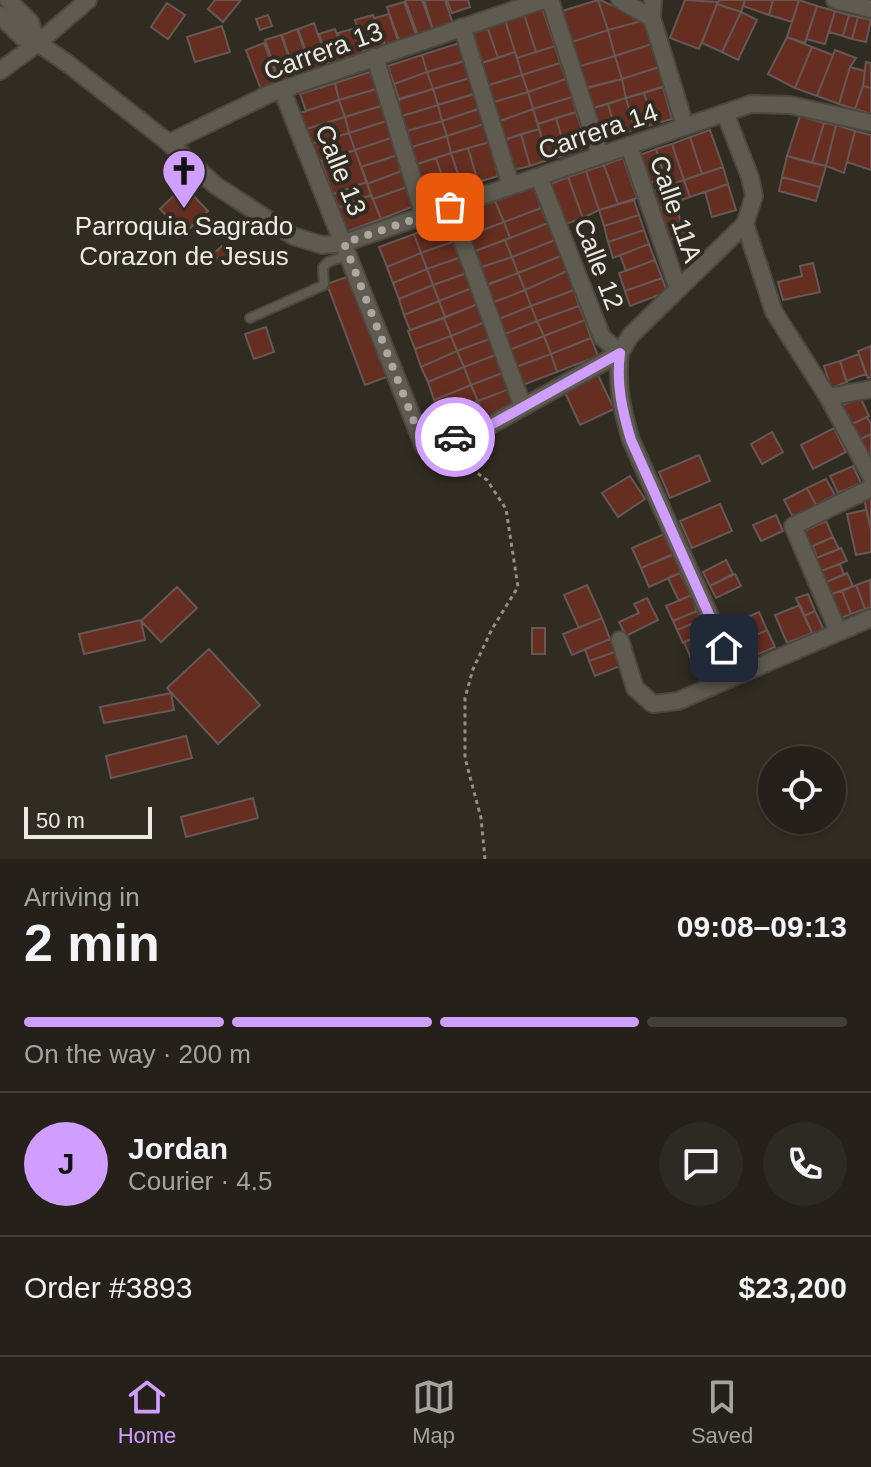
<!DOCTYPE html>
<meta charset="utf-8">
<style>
body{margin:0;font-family:Arial,sans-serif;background:#2d2923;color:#f1f3f6;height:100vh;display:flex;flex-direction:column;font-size:30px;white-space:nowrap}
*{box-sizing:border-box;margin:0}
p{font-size:26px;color:#a3a3a2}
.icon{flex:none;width:44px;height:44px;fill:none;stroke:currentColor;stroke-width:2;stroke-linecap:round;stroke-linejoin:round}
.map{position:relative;height:859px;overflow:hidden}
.sheet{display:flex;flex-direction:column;background:#25211a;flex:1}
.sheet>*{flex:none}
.fabs{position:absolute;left:758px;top:746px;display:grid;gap:16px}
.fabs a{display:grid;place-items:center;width:88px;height:88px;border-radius:50%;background:#25211a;box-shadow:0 2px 6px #0004,0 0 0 2px #423e39;font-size:40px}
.scale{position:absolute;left:24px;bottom:20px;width:128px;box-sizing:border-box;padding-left:8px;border:4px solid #edeae4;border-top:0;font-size:22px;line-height:28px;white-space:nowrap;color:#edeae4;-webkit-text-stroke:6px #312c22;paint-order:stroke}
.pin{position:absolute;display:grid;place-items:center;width:68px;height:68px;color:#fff;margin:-34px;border-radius:16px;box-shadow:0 4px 12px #0006}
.courier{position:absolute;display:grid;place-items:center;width:80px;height:80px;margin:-40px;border:6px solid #cf9eff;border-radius:50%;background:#fff;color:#222;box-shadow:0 2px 10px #0007}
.headline em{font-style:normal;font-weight:700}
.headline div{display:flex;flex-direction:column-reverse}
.headline{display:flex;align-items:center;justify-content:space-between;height:136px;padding:0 24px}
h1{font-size:52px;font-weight:700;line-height:60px}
.bar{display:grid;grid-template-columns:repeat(4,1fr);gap:12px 8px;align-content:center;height:96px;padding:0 24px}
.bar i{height:10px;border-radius:6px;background:#423e39}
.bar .on{background:#cf9eff}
.bar p{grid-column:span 4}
.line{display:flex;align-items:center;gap:20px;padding:0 24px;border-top:2px solid #423e39}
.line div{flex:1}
.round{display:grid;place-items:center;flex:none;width:84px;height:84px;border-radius:42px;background:#2d2923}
.dock{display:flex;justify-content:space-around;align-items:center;height:112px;border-top:2px solid #423e39;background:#25211a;font-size:22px;color:#a3a3a2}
.dock a{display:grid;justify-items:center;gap:4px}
.dock .on{color:#cf9eff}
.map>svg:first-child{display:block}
</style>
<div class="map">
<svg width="871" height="859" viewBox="0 0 871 859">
<rect width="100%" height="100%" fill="#312c22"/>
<path fill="#662d21" stroke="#655855" stroke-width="2" d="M215,0H241L223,22L208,9Z
M405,0H422L434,33L419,38Z
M424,0H445L454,27L434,33Z
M447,0H468L470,7L452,13Z
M598,0L608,30L569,43L559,12Z
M598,0H600L645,20L608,30Z
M685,0L718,2L699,49L670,38Z
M719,0H745L741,12L717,4Z
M745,0H773L769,15L743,6Z
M773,0H799L792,22L769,15Z
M799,0L817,6L805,43L787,37Z
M404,2L417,37L400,43L387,7Z
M167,3L185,15L168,39L151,27Z
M717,4L741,12L722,52L702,43Z
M817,6L835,11L825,44L806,39Z
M542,8L555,46L536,52L524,14Z
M835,11L849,15L843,36L829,32Z
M741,12L757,20L738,60L722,52Z
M389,14L398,41L385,45L375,18Z
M524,14L536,52L517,58L505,20Z
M268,15L272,26L260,30L256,19Z
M373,15L383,46L365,51L355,20Z
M849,15L858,17L852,39L843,36Z
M858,17L871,20L866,42L852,39Z
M505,20L515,52L498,58L487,26Z
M645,20L652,44L615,56L608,30Z
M314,23L330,69L314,74L298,29Z
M222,26L230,52L195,62L187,37Z
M356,28L365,57L347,63L338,33Z
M297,29L313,75L297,80L282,35Z
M335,29L346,62L330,68L319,34Z
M488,29L498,58L482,63L473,33Z
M608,30L615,56L577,67L569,43Z
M281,35L297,81L281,86L265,40Z
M787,37L812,47L795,88L768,74Z
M264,43L280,85L262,92L246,50Z
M459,43L465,61L427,72L422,55Z
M652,44L659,67L622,79L615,56Z
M555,46L560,63L522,75L517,58Z
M812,47L833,55L817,96L795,88Z
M835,50L856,58L850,67L839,104L817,96Z
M515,52L522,75L489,85L482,63Z
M422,55L427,72L394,84L388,66Z
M615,56L622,79L585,88L577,67Z
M468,60L473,77L433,89L427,72Z
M866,62L871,63V88L863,86Z
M560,63L566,79L528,92L522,75Z
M659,67L665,86L626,98L622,79Z
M850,67L865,71L863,86L855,109L839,104Z
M370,72L376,89L339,100L335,83Z
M427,72L433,89L399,99L394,84Z
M522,75L528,92L494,102L489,85Z
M473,77L478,93L438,105L433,89Z
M566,79L572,97L533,109L528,92Z
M622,79L626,98L590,109L584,89Z
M335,83L339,100L306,111L300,94Z
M863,86L871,88V114L855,109Z
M663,87L672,119L654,124L644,93Z
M376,89L381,106L345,117L339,100Z
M433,89L438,105L402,116L398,100Z
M528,92L533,109L500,121L494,102Z
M476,93L481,108L442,121L438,105Z
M644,93L654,124L635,130L626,98Z
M572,97L576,112L538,124L533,109Z
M626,98L635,130L617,135L608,104Z
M339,100L345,117L306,129L300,113Z
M608,104L617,135L601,139L590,109Z
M438,105L442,121L407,131L402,116Z
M381,106L386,121L349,133L345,117Z
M479,109L484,124L447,136L442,121Z
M533,109L539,129L504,140L500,121Z
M576,112L588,147L567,155L556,118Z
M800,116L824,123L812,163L787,156Z
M345,117L349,133L310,144L306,129Z
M556,118L567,155L548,160L538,124Z
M390,120L394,137L355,150L349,133Z
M442,121L447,136L412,147L407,131Z
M824,123L836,125L826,166L812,163Z
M484,124L490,142L451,153L447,136Z
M836,125L855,131L844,173L826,166Z
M539,129L548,160L530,166L521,134Z
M710,130L723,167L702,174L690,137Z
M855,131L871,135V170L847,162Z
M349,133L355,150L313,163L307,145Z
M521,134L530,166L513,170L504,140Z
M447,136L451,153L411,166L406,149Z
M394,137L400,154L361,167L355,150Z
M690,137L702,174L684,180L672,144Z
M490,142L498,176L478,182L468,148Z
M672,144L684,180L668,186L656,149Z
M468,148L478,182L462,186L451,153Z
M656,149L665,178L646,184L637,156Z
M355,150L367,182L333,194L321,161Z
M451,153L462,186L447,191L436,158Z
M398,155L404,170L367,184L361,167Z
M787,156L826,166L820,187L782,177Z
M436,158L447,191L426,197L415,165Z
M623,158L637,198L618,204L604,165Z
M604,165L618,204L599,210L586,171Z
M723,167L728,184L690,197L684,180Z
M404,170L410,186L373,199L367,184Z
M586,171L599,210L583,218L568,177Z
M568,177L583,218L563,225L548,185Z
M782,177L820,187L816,201L779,191Z
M684,180L690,197L654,210L648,193Z
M367,182L371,195L337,208L328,196Z
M728,184L736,210L712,217L705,192Z
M184,186L208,211L184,234L160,209Z
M410,186L417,205L381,219L373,199Z
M534,187L541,208L504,222L495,201Z
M371,195L381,219L346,232L337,208Z
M634,200L639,215L604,226L599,210Z
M495,201L504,222L466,237L457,214Z
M675,203L685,235L664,242L654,210Z
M541,208L548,223L510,238L504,222Z
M639,215L644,230L608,242L604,226Z
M448,221L455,241L421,253L414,234Z
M504,222L510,238L470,253L464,237Z
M548,223L555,240L512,257L505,240Z
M644,230L649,244L613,258L608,242Z
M414,234L421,253L387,267L379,247Z
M505,240L512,257L476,269L470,253Z
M555,240L561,256L518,273L512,257Z
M455,241L461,257L427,269L421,253Z
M649,244L655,260L626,271L620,255Z
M222,246L232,258L222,265L213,254Z
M421,253L427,269L393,283L387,267Z
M561,256L567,271L525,290L518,273Z
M461,257L467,273L433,285L427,269Z
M512,257L518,273L483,286L476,269Z
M655,260L662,278L625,291L619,273Z
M813,263L820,292L783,300L778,282L802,276L800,266Z
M427,269L433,285L399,299L393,283Z
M567,271L574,290L531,306L525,290Z
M467,273L472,288L439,301L433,285Z
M518,273L525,290L487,305L480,288Z
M355,274L392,375L365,385L327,284Z
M662,278L667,292L630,306L625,291Z
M433,285L439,301L404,315L399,299Z
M472,288L478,304L445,317L439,301Z
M525,290L531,306L494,321L487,305Z
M574,290L579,306L537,321L531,306Z
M439,301L445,317L410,330L404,315Z
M478,304L485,322L451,336L444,318Z
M531,306L537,321L500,336L494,321Z
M579,306L585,320L544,336L537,321Z
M444,318L451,336L415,349L408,331Z
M585,320L591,338L551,354L544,336Z
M537,321L544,336L507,351L500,336Z
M485,322L492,338L457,351L451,336Z
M266,327L274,352L254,359L245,334Z
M451,336L457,351L421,367L415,349Z
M544,336L551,354L513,368L507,351Z
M492,338L498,354L464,367L457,351Z
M591,338L598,356L557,372L551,354Z
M871,346V377L868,378L858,351Z
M457,351L464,367L428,382L421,367Z
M498,354L505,372L471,385L464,367Z
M551,354L557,372L520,386L513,368Z
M859,354L866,374L846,381L840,361Z
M840,361L847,382L831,388L824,366Z
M464,367L471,385L434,400L428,382Z
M505,372L512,388L478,401L471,385Z
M597,373L614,409L580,425L563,388Z
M471,385L478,401L439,414L434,400Z
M512,388L518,406L485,419L478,401Z
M860,397L869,416L850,425L841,406Z
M478,401L485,419L446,433L439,414Z
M867,417L871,424V434L859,440L850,425Z
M834,428L846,452L813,469L801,445Z
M772,432L783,452L762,464L751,444Z
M871,434V456L869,457L859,440Z
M699,455L710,481L670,498L659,472Z
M853,466L861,483L838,493L830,476Z
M630,476L645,499L618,517L602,493Z
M826,479L835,495L816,505L807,488Z
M807,488L816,505L793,517L784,500Z
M871,498V530L864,499Z
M720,504L732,531L692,548L680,521Z
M866,510L871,530V552L856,555L847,514Z
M776,515L783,531L761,541L753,525Z
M826,521L833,537L808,548L802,532Z
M664,534L673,554L641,568L632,548Z
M833,537L839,549L817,558L813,546Z
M841,548L847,561L821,571L816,558Z
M677,553L685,571L649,587L641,568Z
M726,560L733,574L710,586L703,572Z
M840,564L844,575L826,582L821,571Z
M680,573L691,595L679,601L668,578Z
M847,573L853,586L832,594L826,582Z
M735,574L741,586L716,598L710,586Z
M870,580L871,607L865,609L856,585Z
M587,585L602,618L579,628L564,595Z
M856,585L865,609L851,614L842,591Z
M177,587L197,608L161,642L141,621Z
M842,591L851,614L839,619L829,595Z
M808,594L815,611L804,616L796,598Z
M691,595L697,611L673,621L666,606Z
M647,598L658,620L626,636L619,622L639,613L634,604Z
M800,605L812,633L787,643L775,615Z
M697,611L701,620L677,630L673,621Z
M815,611L825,632L814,637L804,616Z
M759,612L767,630L735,645L726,626Z
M602,618L610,639L572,655L563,634Z
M141,620L145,640L84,654L79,634Z
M701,620L707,632L683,643L677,630Z
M532,628H545V654H532Z
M767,630L775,647L742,661L735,645Z
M707,632L712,645L689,654L684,642Z
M610,639L615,652L589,661L585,649Z
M712,645L716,655L693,664L689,654Z
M209,649L260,705L218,744L167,688Z
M615,652L620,666L595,676L589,661Z
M171,693L174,710L104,723L100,707Z
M186,736L192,758L111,778L106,756Z
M253,798L258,818L186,837L181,817Z"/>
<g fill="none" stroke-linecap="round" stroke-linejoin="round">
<g stroke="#4c473f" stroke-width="12">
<path id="lane" d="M250,318L324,285L323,267L328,262L349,255"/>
</g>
<g stroke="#4c473f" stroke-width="20">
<path id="street" d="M8,0L30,22L38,43
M550,0L600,155
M620,0L652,18
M653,0L652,18L685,126
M835,0L871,9
M0,15L22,37L38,43L67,63L169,143L215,185L293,236L322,245L344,243L751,104L790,105L871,123
M462,27L511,186
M375,57L424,216
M0,71L38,43L88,0
M282,90L424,447L489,426L620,353L630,336L745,224
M725,113L750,177L754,196L745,224L774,312L828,397L871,476
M169,143L269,94L543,0
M629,146L678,289
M539,177L602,337L620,353
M450,207L523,407
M620,353C616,384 622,410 631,440L736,674
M828,397L871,389
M838,631L793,526L871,488
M620,640L635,688L653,704L678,701L871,618"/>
</g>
<path stroke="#949089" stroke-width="3" stroke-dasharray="4 4" stroke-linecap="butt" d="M441,459L470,468L487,480L506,509L518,587L492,629L473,669L465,698V758L481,818L485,859"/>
<use href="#lane" stroke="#605b50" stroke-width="8"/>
<use href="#street" stroke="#605b50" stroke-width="16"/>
</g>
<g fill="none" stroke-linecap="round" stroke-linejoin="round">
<path stroke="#aba8a0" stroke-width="8" stroke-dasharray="0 14.4" d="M450,207L344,243L424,447L455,437"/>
<path stroke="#cf9eff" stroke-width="10" d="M455,437L489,426L620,353C616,384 622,410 631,440L724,648"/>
</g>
<defs>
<g id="church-pin" transform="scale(2.3)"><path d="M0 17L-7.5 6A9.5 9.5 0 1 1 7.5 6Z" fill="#cf9eff" stroke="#312c22"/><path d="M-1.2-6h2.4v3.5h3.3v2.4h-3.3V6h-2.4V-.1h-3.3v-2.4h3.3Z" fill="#111"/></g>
</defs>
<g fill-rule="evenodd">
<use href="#church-pin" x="184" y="171"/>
</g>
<g text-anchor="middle" stroke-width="8" stroke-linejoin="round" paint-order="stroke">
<g font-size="26" fill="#edeae4" stroke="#312c22">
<text transform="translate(323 51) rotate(-20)" y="9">Carrera 13</text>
<text transform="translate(598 131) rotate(-19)" y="9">Carrera 14</text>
<text transform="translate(341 170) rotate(68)" y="9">Calle 13</text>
<text transform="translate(676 209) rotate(71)" y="9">Calle 11A</text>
<text transform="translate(599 264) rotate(69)" y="9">Calle 12</text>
</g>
<g font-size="26" fill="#edeae4" stroke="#312c22">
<text x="184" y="235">Parroquia Sagrado<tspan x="184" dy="30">Corazon de Jesus</tspan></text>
</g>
</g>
</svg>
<div class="fabs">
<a><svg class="icon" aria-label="locate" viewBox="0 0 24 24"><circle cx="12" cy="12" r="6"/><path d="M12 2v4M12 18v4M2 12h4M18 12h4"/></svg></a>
</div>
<div class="scale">50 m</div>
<div class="pin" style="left:450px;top:207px;background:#ea580c"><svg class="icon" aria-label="bag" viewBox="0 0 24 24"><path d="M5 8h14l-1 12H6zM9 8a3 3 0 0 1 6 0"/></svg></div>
<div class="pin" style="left:724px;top:648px;background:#1f2937"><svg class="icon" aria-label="home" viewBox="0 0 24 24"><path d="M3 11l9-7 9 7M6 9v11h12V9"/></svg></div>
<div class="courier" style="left:455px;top:437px"><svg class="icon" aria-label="car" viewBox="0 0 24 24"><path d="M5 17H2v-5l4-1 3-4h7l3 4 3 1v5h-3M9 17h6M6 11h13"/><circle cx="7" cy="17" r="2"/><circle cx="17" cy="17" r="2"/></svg></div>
</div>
<section class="sheet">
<div class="headline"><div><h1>2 min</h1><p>Arriving in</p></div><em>09:08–09:13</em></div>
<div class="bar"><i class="on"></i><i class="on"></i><i class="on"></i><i></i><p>On the way · 200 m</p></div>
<div class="line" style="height:144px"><b class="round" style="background:#cf9eff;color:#111">J</b><div><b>Jordan</b><p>Courier · 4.5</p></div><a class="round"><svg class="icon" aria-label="chat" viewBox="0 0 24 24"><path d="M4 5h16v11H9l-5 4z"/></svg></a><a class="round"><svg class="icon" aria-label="phone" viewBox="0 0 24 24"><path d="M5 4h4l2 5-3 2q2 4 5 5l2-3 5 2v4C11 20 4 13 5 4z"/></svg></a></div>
<div class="line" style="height:104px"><div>Order #3893</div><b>$23,200</b></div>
</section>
<nav class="dock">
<a class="on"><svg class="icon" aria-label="home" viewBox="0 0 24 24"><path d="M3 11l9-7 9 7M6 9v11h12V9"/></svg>Home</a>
<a><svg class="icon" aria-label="map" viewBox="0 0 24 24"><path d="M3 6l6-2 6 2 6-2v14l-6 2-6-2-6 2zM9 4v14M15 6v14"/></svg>Map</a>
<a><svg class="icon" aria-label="saved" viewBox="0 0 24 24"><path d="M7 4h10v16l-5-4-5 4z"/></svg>Saved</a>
</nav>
